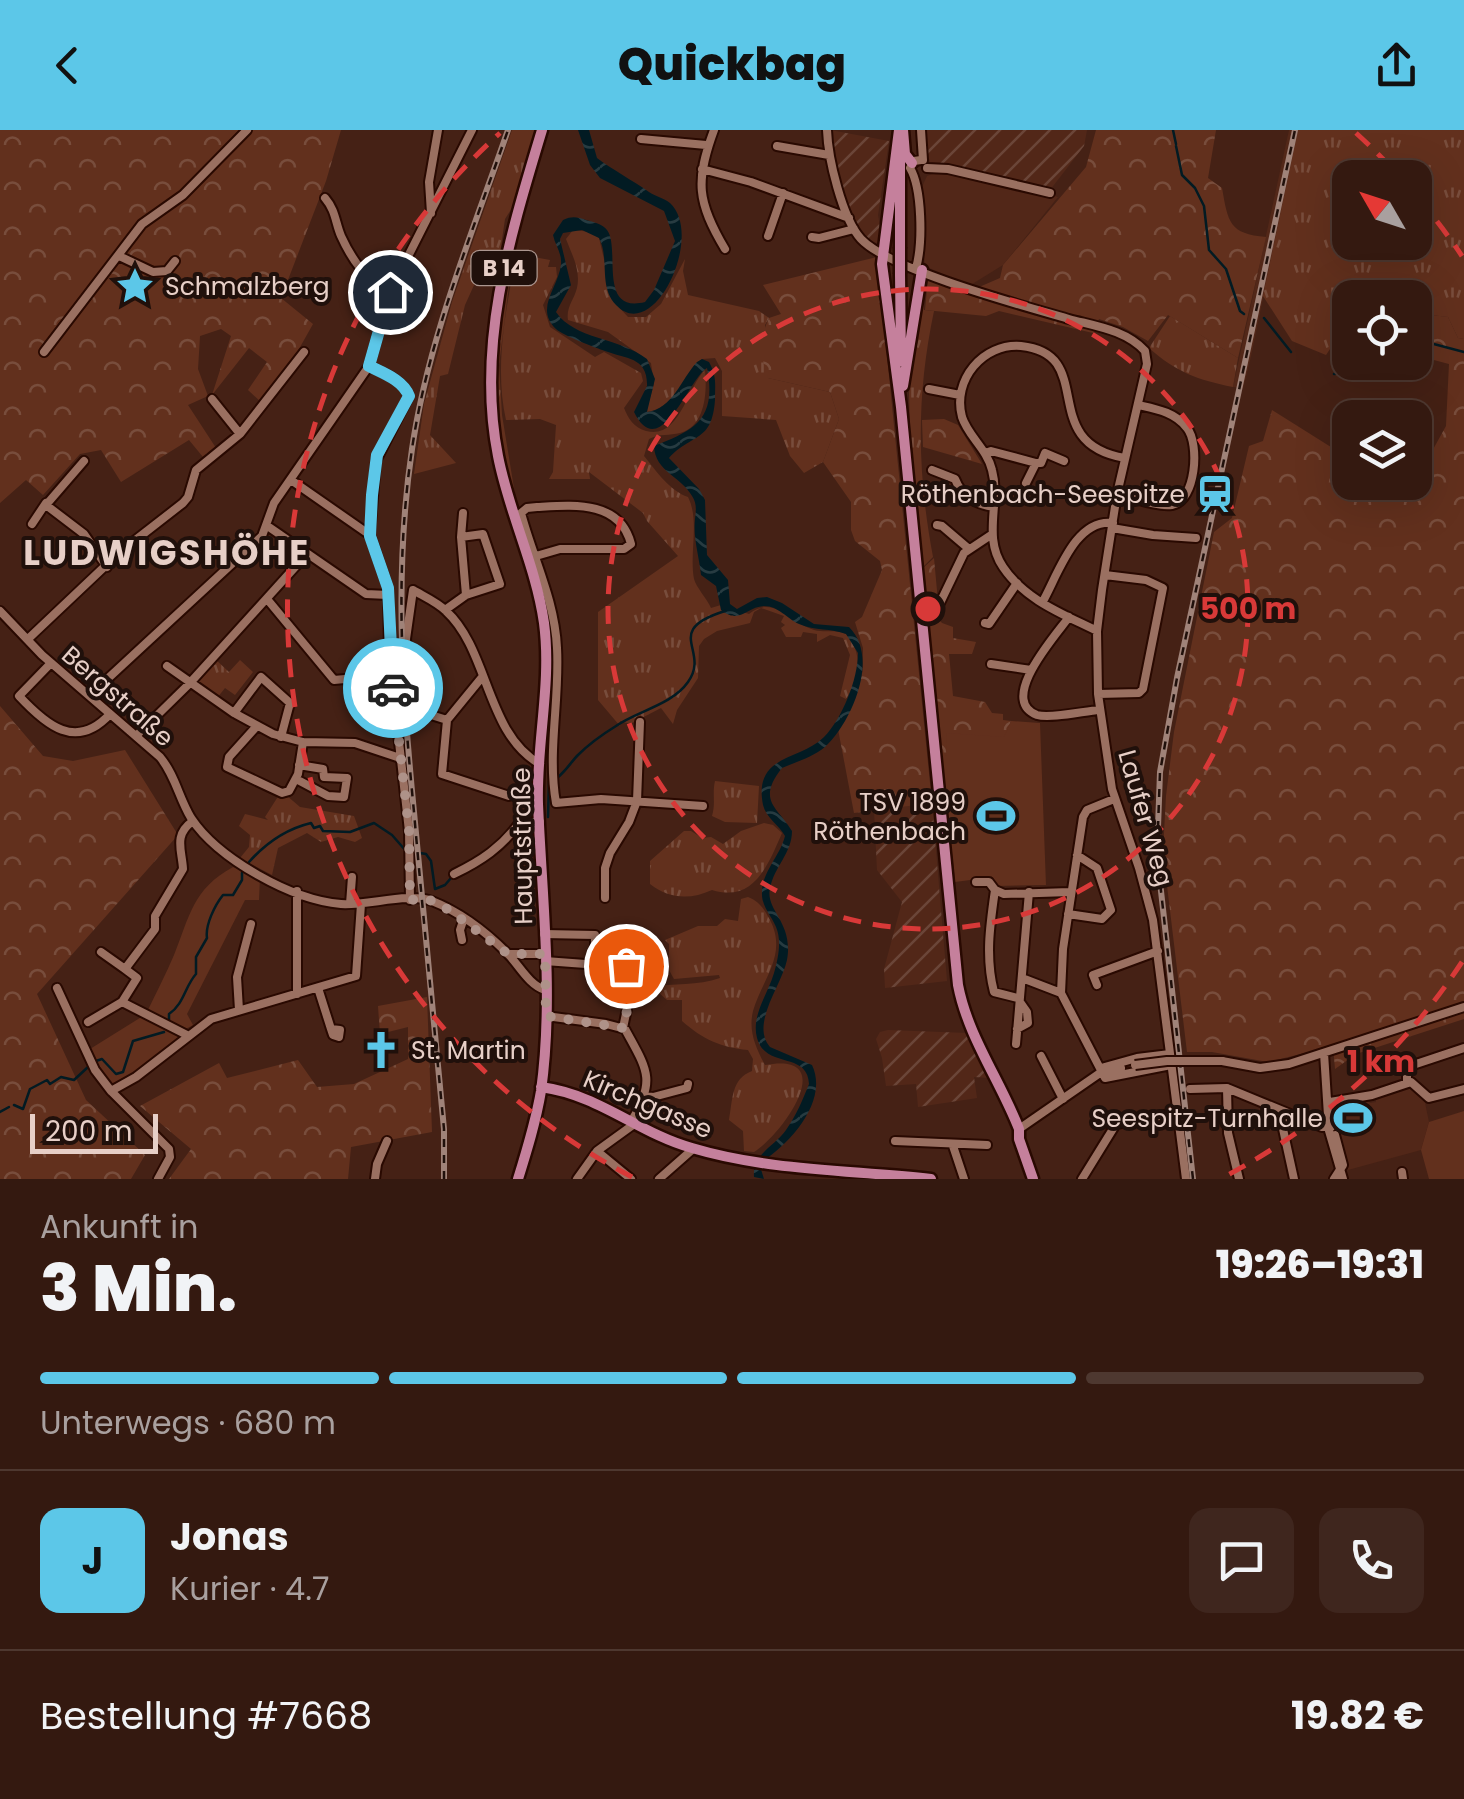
<!DOCTYPE html>
<html lang="de">
<meta charset="utf-8">
<style>
body{margin:0;font-family:Poppins,sans-serif;background:#3f261e;color:#f1f3f6;height:100vh;display:flex;flex-direction:column;font-size:38px;white-space:nowrap}
*{box-sizing:border-box;margin:0}
p{font-size:32px;color:#a9a09f}
.icon{flex:none;width:55px;height:55px;fill:none;stroke:currentColor;stroke-width:2;stroke-linecap:round;stroke-linejoin:round}
.map{position:relative;height:1049px;overflow:hidden}
.side{display:flex;flex-direction:column;background:#341910;flex:1}
.side>*{flex:none}
.needle{width:65px;rotate:309deg}
.buttons{position:absolute;left:1332px;top:30px;display:grid;gap:20px}
.buttons a{display:grid;place-items:center;width:100px;height:100px;border-radius:20px;background:#341910;box-shadow:0 10px 40px #0002,0 0 0 2px #4e3830;font-size:50px}
.scale{position:absolute;left:30px;bottom:25px;width:128px;box-sizing:border-box;padding-left:10px;border:5px solid #e7cfc7;border-top:0;font-size:28px;line-height:35px;white-space:nowrap;color:#e7cfc7;-webkit-text-stroke:8px #20100b;paint-order:stroke}
.pin{position:absolute;display:grid;place-items:center;width:85px;height:85px;color:#fff;margin:-42px;border:5px solid #fff;border-radius:50%;box-shadow:0 2px 10px #0007}
.courier{position:absolute;display:grid;place-items:center;width:100px;height:100px;margin:-50px;border:8px solid #5cc7e8;border-radius:50%;background:#fff;color:#222;box-shadow:0 2px 12px #0007}
.summary em{font-style:normal;font-weight:800}
.summary div{display:flex;flex-direction:column-reverse}
.summary{display:flex;align-items:center;justify-content:space-between;height:170px;padding:0 40px}
h1{font-size:65px;font-weight:800;line-height:75px}
.bar{display:grid;grid-template-columns:repeat(4,1fr);gap:15px 10px;align-content:center;height:120px;padding:0 40px}
.bar i{height:12px;border-radius:8px;background:#4e3830}
.bar .on{background:#5cc7e8}
.bar p{grid-column:span 4}
.line{display:flex;align-items:center;gap:25px;padding:0 40px;border-top:2px solid #4e3830}
.line div{flex:1}
.round{display:grid;place-items:center;flex:none;width:105px;height:105px;border-radius:20px;background:#3f261e}
header{display:flex;justify-content:space-between;align-items:center;height:130px;padding:0 40px;background:#5cc7e8;color:#111;font-size:45px;font-weight:800}
.map>svg:first-child{display:block}
</style>
<header><svg class="icon" aria-label="back" viewBox="0 0 24 24"><path d="M15 5l-7 7 7 7"/></svg>Quickbag<svg class="icon" aria-label="share" viewBox="0 0 24 24"><path d="M12 15V3M7 8l5-5 5 5M5 13v7h14v-7"/></svg></header>
<div class="map">
<svg width="1464" height="1049" viewBox="0 0 1464 1049">
<defs>
<pattern id="industrial-furrows" width="10" height="10" patternUnits="userSpaceOnUse" patternTransform="scale(2.5)"><rect width="10" height="10" fill="#522718"/><path d="M-1 1l2-2M0 10L10 0M9 11l2-2" fill="none" stroke="#6b4538"/></pattern>
<pattern id="grass-tufts" width="24" height="20" patternUnits="userSpaceOnUse" patternTransform="scale(2.5)"><rect width="24" height="20" fill="#62301d"/><path d="M3 7l-1-3M5 7V3M7 7l1-3M15 17l-1-3M17 17v-4M19 17l1-3" fill="none" stroke="#784d3c"/></pattern>
<pattern id="forest-crowns" width="20" height="18" patternUnits="userSpaceOnUse" patternTransform="scale(2.5)"><rect width="20" height="18" fill="#62301d"/><path d="M2 6a3 3 0 1 1 6 0M12 15a3 3 0 1 1 6 0" fill="none" stroke="#784d3c"/></pattern>
<pattern id="water-waves" width="16" height="10" patternUnits="userSpaceOnUse" patternTransform="scale(2.5)"><rect width="16" height="10" fill="#021b23"/><path d="M0 5q4-4 8 0t8 0" fill="none" stroke="#273b41"/></pattern>
</defs>
<rect width="100%" height="100%" fill="#452115"/>
<path fill="#522718" d="M1289,0H1298L1250,231L1243,258L1233,257Z
M938,42L1014,55L1058,67L1003,135L969,156L925,136L919,63L927,46Z
M1411,956L1424,968L1429,992L1421,1020L1348,1040L1335,987L1336,973L1368,969L1370,973L1376,972V967Z"/>
<path fill="url(#industrial-furrows)" d="M830,0L889,11L878,85L882,109L879,113L870,112L864,107L849,82L832,25Z
M923,0H1087L1084,16L1050,60L930,33Z
M932,673L947,851L885,858L884,839L902,772L877,740L874,680Z
M888,900L967,903L990,948L974,947L977,968L918,977L916,954L886,956L882,928L876,909L880,902Z"/>
<path fill="url(#grass-tufts)" fill-rule="evenodd" d="M512,0H535L517,70L505,89L498,137L484,133L465,175L448,244L440,246L430,305L456,333L414,344L424,274L452,172Z
M1298,0H1464V209L1458,208L1448,187L1415,183V168H1350V216L1334,213L1326,225L1292,211L1263,166ZM1350,48H1415V112H1350Z
M537,32L513,123L499,235L502,285L517,377C509,363 506,341 503,325C484,225 510,128 537,32Z
M573,100L591,102L599,108L614,172L628,187H646L661,174L685,129L683,141L688,165L759,181L769,188L765,195L768,248L830,262L839,289L823,332L804,343L790,326L776,290L722,286V241L715,228L702,229C687,247 671,280 646,282L654,254L651,233L608,202L568,190C566,177 574,170 577,158C581,140 572,125 566,109Z
M517,124L550,130L548,137H556L557,147L543,175L550,197L595,227L604,222L641,243L643,251L624,278C628,288 634,298 646,301C680,310 687,257 705,240C707,261 706,296 680,303C669,306 660,303 649,309L644,326C657,342 670,361 688,367C700,391 689,423 694,449C696,457 707,469 711,478L721,475L749,484C773,464 791,493 814,500C825,503 835,499 846,504C864,524 859,547 846,569L840,566L850,525L843,508L830,505L817,512V504L803,502L801,507H786L781,498L785,495L781,492L784,486L761,478L754,482L750,493L717,501L704,509L699,516L698,548L677,580L673,594L661,578L630,594L620,591V596L598,570V482L678,426L647,391L643,383L589,342L590,349H549L553,342L556,295L540,289L506,290C494,237 506,176 517,124Z
M924,154V180L934,181C916,266 917,342 933,427L922,438L911,337L909,263Z
M1170,186L1238,228L1233,257C1198,250 1176,242 1149,218Z
M215,529L229,542L240,530L253,542L235,565L225,558L217,568L194,554Z
M715,651L759,656L757,693L725,692L712,686C716,673 712,664 715,651Z
M279,665H286L300,677L354,686L362,708L355,712L338,707L321,712L307,703L278,718L272,745L240,728L249,717L250,705L239,696L245,684L268,690L265,687Z
M764,693L773,695L782,703C768,735 754,773 712,760C690,770 669,769 650,754V731L684,701H691L702,708L711,707L723,714L741,701Z
M748,767C760,772 764,779 770,790C788,825 762,849 753,881C748,901 756,918 765,935C841,921 783,1004 754,1022L744,1021L743,1001L729,990C733,969 731,949 752,941L753,929L748,920C720,917 704,910 682,891V870H667L658,862L649,861L651,857C674,853 698,856 720,848L719,845L674,849L669,840V814L665,810L698,796H717L725,789L738,791L741,769Z"/>
<path fill="url(#forest-crowns)" d="M0,0H341L326,51L281,168L313,194L295,226L262,273L248,260L267,232L249,218L212,265L231,206L221,199L200,206L198,239L208,266L188,275L216,318L203,327L189,310L121,352L101,320L80,324L43,365L26,350L0,373Z
M1096,0H1216L1208,48L1222,58C1228,92 1229,104 1266,107L1238,228L1168,185L1148,211L1123,197L1099,189L1093,203L999,181L986,186L925,180L928,149L970,161L1000,148L1003,135L1086,37Z
M877,127L932,673L854,683L838,599L857,563L863,540V518L855,492L862,487L882,440L880,431L855,411L851,400V372L823,332L839,289L830,262L768,248C760,226 759,209 769,188L781,184L763,155Z
M1415,183L1448,187L1458,208L1464,209V889L1356,924L1335,939L1333,916L1268,932L1212,922H1187L1163,722L1166,666L1174,602L1214,402L1232,388L1249,316L1263,311L1272,280L1350,329V352H1415L1446,296L1449,234L1415,225Z
M944,289L958,295L982,334L923,317L922,290Z
M934,428L937,461L934,484L942,493L953,497V508L976,512L972,524H949L953,566L985,572L992,583L1003,584V590L1011,591L1005,607L947,626H942L922,439Z
M0,576L43,626L73,631L125,620L178,705L37,864L86,970L145,1025L131,1049H0Z
M427,867L432,1002L351,1017L348,1049H169L191,1019L140,976L219,933L227,948L298,930L317,957L354,954L408,929V897L380,904L378,876Z"/>
<path fill="#62301d" d="M1011,591L1040,593L1046,755L995,756L993,747L955,752L942,626L947,625L946,603L1004,607Z
M233,737L260,748L259,770H245L187,884L193,895L184,900L147,882C156,863 166,844 174,825C190,785 193,759 233,737Z
M143,886L181,907L134,946L110,955L90,919Z
M1464,981V1049H1429L1421,1020L1429,992Z"/>
<path fill="url(#water-waves)" d="M578,0H589L597,28C613,40 632,50 649,62C655,66 664,68 670,73C705,105 654,215 616,175C598,156 610,129 599,108L582,100L563,103L560,109L571,155L556,182C575,210 619,207 647,229L655,249L647,282C673,279 681,249 697,232L702,229L709,232C717,246 715,255 715,270C712,313 692,303 669,328L699,359L705,370L707,425L728,450L730,474L737,479L757,468L767,467L782,473L814,494L849,497C880,527 852,592 825,617C813,627 796,632 782,638C756,671 778,677 792,701C792,723 774,737 770,758C765,781 794,792 787,830C782,855 750,894 770,917L812,935C829,971 790,1013 763,1031L760,1036L764,1049L754,1047C752,1024 774,1017 786,1000C796,986 803,969 809,954C808,921 765,939 757,908C751,885 768,864 774,843C778,829 782,811 776,797C771,785 761,776 762,762C762,742 780,726 785,706C779,695 766,688 763,675C753,624 800,631 824,607C842,589 858,549 858,523L846,504C831,498 815,501 799,494C787,489 779,476 764,476C746,477 740,495 721,480L716,456L701,445C699,425 693,409 695,389C696,381 697,373 692,366C681,346 655,342 654,316C695,300 717,289 707,238C689,248 660,335 634,282L647,256C648,227 626,229 605,221C596,218 562,205 556,199C534,178 559,157 561,134C562,123 555,115 553,105L563,90C572,86 577,87 586,90C593,92 603,94 607,100C621,118 597,184 645,172L654,160L675,111L664,81L600,48L590,35Z"/>
<g fill="none" stroke-linecap="round" stroke-linejoin="round">
<path stroke="#021b23" stroke-width="2.5" d="M1173,0L1176,14
M1176,16L1182,45L1195,58L1204,76L1209,120L1226,139L1240,181L1244,184
M1264,188L1291,222
M1415,209L1464,222
M1334,244L1350,242L1363,232
M557,648C566,641 571,632 578,625C589,614 603,604 616,596C637,581 672,575 688,552C711,520 661,501 725,481
M548,687L549,651
M420,723L426,724L431,731L435,759L445,755L451,748
M249,732C265,714 286,699 311,693L314,698L320,696L323,701L350,702L374,693L392,705L406,721
M169,891V884C184,874 185,856 196,844V827L207,808C205,795 215,775 223,765H233L242,750V743
M96,931L102,929L116,944L123,942L133,911L164,902
M14,975L23,979L30,959L47,950L50,954L61,947L74,950L88,937
M0,982L9,977"/>
<g stroke="#290901" stroke-width="12">
<path id="minor" d="M714,0C695,51 697,72 725,119
M827,0C828,28 842,88 861,109C890,140 1024,176 1069,189C1095,196 1126,200 1145,221L1147,234L1117,364L1102,460L1097,501L1098,564L1112,659L1139,738L1153,790L1186,1049
M921,0L923,30
M641,9L706,15
M777,16L829,25
M927,38L948,39L1050,63
M702,39L751,52L849,88
M325,68C336,81 335,92 341,106C351,128 368,154 390,162
M431,83L429,52L438,0
M768,106L783,63
M812,107L819,108L854,99
M119,126L153,142L167,141L175,131
M916,138C923,113 922,58 910,38L914,31L921,30
M44,222L142,94L183,65L247,0
M369,236C384,243 403,250 409,266L376,331L370,405L388,458L389,523L409,701L410,770
M929,259L960,265
M212,269L240,304
M985,323L991,321L1036,333L1026,353
M84,331L46,375L84,404L107,437
M1036,333H1041L1045,323L1064,331
M932,340L955,349C962,367 975,374 994,377
M291,350L370,405
M1117,364C1133,367 1156,377 1172,375C1196,371 1200,314 1187,298C1175,282 1156,279 1138,275
M32,394L46,373
M266,395L366,464L388,465
M937,395L942,396L969,419
M1112,398L1153,405L1196,408
M461,407L463,383
M536,426L560,419H624L631,414C620,370 573,375 537,377L527,378L521,383C533,428 555,471 557,518C560,570 547,622 556,673L601,669L703,676
M267,469L334,550L356,548
M940,473L964,423L991,405
M1042,473C1058,445 1075,388 1113,393
M445,480L466,465L500,454L483,404L461,407L466,465
M0,481L42,525L160,627C175,645 179,668 191,688C218,729 292,770 341,774C367,776 409,762 432,771C460,782 486,802 507,823C520,836 528,854 545,860
M1069,487C1056,505 997,570 1037,585C1050,589 1085,581 1099,580
M985,493L989,494L1017,453
M1097,501C1063,484 1025,470 1003,437C982,406 1001,373 992,340C987,319 968,306 962,287C952,250 983,213 1021,216C1099,224 1035,313 1125,328
M28,509L120,422L183,373L188,367L196,340L240,304L304,222
M51,533L19,566C46,595 76,621 110,584
M991,534L1031,540
M167,536L234,583L273,604L303,612L355,613L400,628
M483,546L447,590L442,644L509,666
M1098,564L1139,563L1143,559L1163,458L1146,450L1105,445
M90,565L262,406L274,373L369,236L390,162L472,0
M234,583L261,547L290,573L281,607
M447,590L412,579L406,509L413,460C423,466 437,472 446,481C489,520 486,604 540,634
M256,597L229,627L227,637L282,663L289,661L298,644L303,612
M136,606L189,554L306,425
M296,649L328,666L344,667L347,648L324,647L323,639L299,635
M1114,669L1087,680L1083,687L1063,819L1061,863L1105,948L1171,935
M454,744C481,731 502,717 520,692H540
M976,752H989L995,760L1004,764L1070,762
M995,760C990,795 985,827 994,862L1018,868
M297,761V864
M605,768V738L610,723L629,692L637,671L640,592
M350,774L352,747
M1068,784L1102,789L1111,780L1097,738L1077,725
M544,804L595,805V833
M462,810L460,800L464,788
M101,822L125,839
M508,824H545
M545,831L626,837L628,874L623,898
M1022,848L1061,863
M1097,855L1093,845L1158,821
M57,858L95,940L111,961L169,1019L170,1027L158,1049
M318,858L331,899
M239,880L237,847L251,794
M546,886L606,894L625,899C646,938 657,949 632,990
M88,892L122,872
M331,899L340,900L339,907L333,905Z
M1017,899L1028,893L1027,882L1020,872
M187,905L122,872L137,848L125,839L155,799V786L183,739C182,720 173,705 193,691
M1016,914L1029,762
M1324,923L1329,1001L1343,1049
M1041,926L1063,969
M1222,931L1260,938L1289,934L1464,877
M1101,938L1137,928L1170,924
M1407,953V941L1410,936L1464,918
M1227,958L1228,1003L1239,1049
M1190,959L1227,958L1322,997H1331
M111,961L136,947L211,889L356,846L361,774
M646,966L653,967L687,958L688,954
M1330,972L1372,965L1411,952L1429,968L1464,959
M1285,983L1283,999L1294,1049
M1019,999L1100,943L1121,938
M895,1011L987,1015
M953,1016L964,1049
M597,1021L631,1049
M1402,1042L1403,1049
M375,1049L377,1034L387,1011
M577,1049L597,1021L637,992
M659,1049L693,1019
M1082,1049L1116,994L1176,983
M1334,1049L1343,1035L1335,1005"/>
</g>
<g stroke="#290901" stroke-width="15">
<path id="major" d="M899,0L882,134L901,277L958,855C968,907 1000,950 1019,999V1009L1033,1049
M903,0L905,24L912,33
M900,117V23
M900,144L901,231
M903,256L922,140
M541,957C600,965 638,1003 692,1018C769,1041 851,1040 931,1049
M518,1049C527,1020 536,991 541,961C554,867 542,769 538,674C536,614 552,554 544,493C536,436 509,383 498,326C476,215 510,106 542,0"/>
</g>
<use href="#minor" stroke="#9a7061" stroke-width="8"/>
<use href="#major" stroke="#c5809c" stroke-width="10"/>
<g stroke="#a08379" stroke-width="6">
<path id="rail" d="M444,1049V999C434,893 423,787 414,682C402,560 394,441 412,319C428,209 472,104 508,0
M1193,1049L1157,725L1160,642L1177,548L1295,0"/>
</g>
<use href="#rail" stroke="#20100b" stroke-width="2.5" stroke-dasharray="8" stroke-linecap="butt"/>
<g stroke="#290901" stroke-width="12" stroke-linecap="butt">
<path id="minor-bridge" d="M1135,935L1167,931H1222"/>
</g>
<g stroke="#290901" stroke-width="15" stroke-linecap="butt">
<path id="major-bridge" d="M900,117V144"/>
</g>
<use href="#minor-bridge" stroke="#9a7061" stroke-width="8"/>
<use href="#major-bridge" stroke="#c5809c" stroke-width="10"/>
</g>
<g fill="none" stroke-linecap="round" stroke-linejoin="round">
<path stroke="#ae9289" stroke-width="10" stroke-dasharray="0 18" d="M393,558L409,700L410,770L428,769L449,780L508,824H545L546,886L624,898L628,874L626,836"/>
<path stroke="#5cc7e8" stroke-width="12" d="M390,162L369,236C383,243 403,250 409,266L377,325L372,365L370,406L388,458L393,558"/>
</g>
<g fill="none" stroke="#d83938" stroke-width="5" stroke-dasharray="18 12">
<circle cx="928" cy="479" r="320"/>
<path d="M1462 832A640 640 0 0 1 1224 1047M632 1047A640 640 0 0 1 500 3M1356 3A640 640 0 0 1 1400 47M1418 68A640 640 0 0 1 1462 126"/>
</g>
<defs>
<g id="sight-bare" transform="scale(3)"><path d="M0-6L1.8-2.2L6-1.7L2.9 1.2L3.7 5.4L0 3.3L-3.7 5.4L-2.9 1.2L-6-1.7L-1.8-2.2Z" fill="#5cc7e8" stroke="#20100b" stroke-width="2.5" paint-order="stroke"/></g>
<g id="station-bare" transform="scale(3)"><path d="M-3-6H3Q5-6 5-4V2Q5 4 3 4L4.5 6H3L1.5 4h-3L-3 6H-4.5L-3 4Q-5 4-5 2V-4Q-5-6-3-6ZM-3.5-4v3h7v-3ZM-3.5 1v1.5H-2V1ZM2 1v1.5H3.5V1Z" fill="#5cc7e8" stroke="#20100b" stroke-width="2.5" paint-order="stroke"/></g>
<g id="stadium-bare" transform="scale(3)"><path d="M0-5a6.5 5 0 1 0 0 10a6.5 5 0 1 0 0-10ZM-3.5-1.8h7v3.6h-7Z" fill="#5cc7e8" stroke="#20100b" stroke-width="2.5" paint-order="stroke"/></g>
<g id="church-bare" transform="scale(3)"><path d="M-1.2-6h2.4v3.5h3.3v2.4h-3.3V6h-2.4V-.1h-3.3v-2.4h3.3Z" fill="#5cc7e8" stroke="#20100b" stroke-width="2.5" paint-order="stroke"/></g>
</defs>
<g fill-rule="evenodd">
<use href="#sight-bare" x="135" y="156"/>
<use href="#station-bare" x="1215" y="364"/>
<use href="#stadium-bare" x="996" y="686"/>
<use href="#church-bare" x="381" y="920"/>
<use href="#stadium-bare" x="1353" y="988"/>
</g>
<g text-anchor="middle" stroke-width="8" stroke-linejoin="round" paint-order="stroke">
<rect fill="#20100b" stroke="#ab968f" stroke-width="2.5" x="471.5" y="121" width="65" height="34" rx="8"/>
<g font-size="22" font-weight="bold" fill="#e7cfc7">
<text x="504" y="146">B 14</text>
</g>
<g font-size="25" fill="#e7cfc7" stroke="#20100b" text-anchor="end">
<text x="165" y="165" text-anchor="start">Schmalzberg</text>
<text x="1185" y="373">Röthenbach-Seespitze</text>
<text x="966" y="681">TSV 1899<tspan x="966" dy="29">Röthenbach</tspan></text>
<text x="411" y="929" text-anchor="start">St. Martin</text>
<text x="1323" y="997">Seespitz-Turnhalle</text>
</g>
<g font-size="25" fill="#e7cfc7" stroke="#20100b">
<text transform="translate(118 566) rotate(41)" y="9">Bergstraße</text>
<text transform="translate(1146 688) rotate(74)" y="9">Laufer Weg</text>
<text transform="translate(522 716) rotate(-91)" y="9">Hauptstraße</text>
<text transform="translate(648 974) rotate(23)" y="9">Kirchgasse</text>
</g>
<g font-size="35" font-weight="bold" letter-spacing="2.5" fill="#e7cfc7" stroke="#20100b">
<text x="167" y="435">LUDWIGSHÖHE</text>
</g>
</g>
<circle cx="928" cy="479" r="15" fill="#d83938" stroke="#20100b" stroke-width="5"/>
<g font-size="30" text-anchor="middle" font-weight="bold" fill="#d83938" stroke="#20100b" stroke-width="8" stroke-linejoin="round" paint-order="stroke">
<text x="1248" y="489">500 m</text>
<text x="1381" y="942">1 km</text>
</g>
</svg>
<div class="buttons">
<a><svg class="needle" viewBox="-14 -14 28 28"><path d="M0-13l5 13h-10z" fill="#e53935"/><path d="M0 13l5-13h-10z" fill="#a9a09f"/></svg></a>
<a><svg class="icon" aria-label="locate" viewBox="0 0 24 24"><circle cx="12" cy="12" r="6"/><path d="M12 2v4M12 18v4M2 12h4M18 12h4"/></svg></a>
<a><svg class="icon" aria-label="layers" viewBox="0 0 24 24"><path d="M12 4l9 5-9 5-9-5zM3 14l9 5 9-5"/></svg></a>
</div>
<div class="scale">200 m</div>
<div class="pin" style="left:626px;top:836px;background:#ea580c"><svg class="icon" aria-label="bag" viewBox="0 0 24 24"><path d="M5 8h14l-1 12H6zM9 8a3 3 0 0 1 6 0"/></svg></div>
<div class="pin" style="left:390px;top:162px;background:#1f2937"><svg class="icon" aria-label="home" viewBox="0 0 24 24"><path d="M3 11l9-7 9 7M6 9v11h12V9"/></svg></div>
<div class="courier" style="left:393px;top:558px"><svg class="icon" aria-label="car" viewBox="0 0 24 24"><path d="M5 17H2v-5l4-1 3-4h7l3 4 3 1v5h-3M9 17h6M6 11h13"/><circle cx="7" cy="17" r="2"/><circle cx="17" cy="17" r="2"/></svg></div>
</div>
<section class="side">
<div class="summary"><div><h1>3 Min.</h1><p>Ankunft in</p></div><em>19:26–19:31</em></div>
<div class="bar"><i class="on"></i><i class="on"></i><i class="on"></i><i></i><p>Unterwegs · 680 m</p></div>
<div class="line" style="height:180px"><b class="round" style="background:#5cc7e8;color:#111">J</b><div><b>Jonas</b><p>Kurier · 4.7</p></div><a class="round"><svg class="icon" aria-label="chat" viewBox="0 0 24 24"><path d="M4 5h16v11H9l-5 4z"/></svg></a><a class="round"><svg class="icon" aria-label="phone" viewBox="0 0 24 24"><path d="M5 4h4l2 5-3 2q2 4 5 5l2-3 5 2v4C11 20 4 13 5 4z"/></svg></a></div>
<div class="line" style="height:130px"><div>Bestellung #7668</div><b>19.82 €</b></div>
</section>
